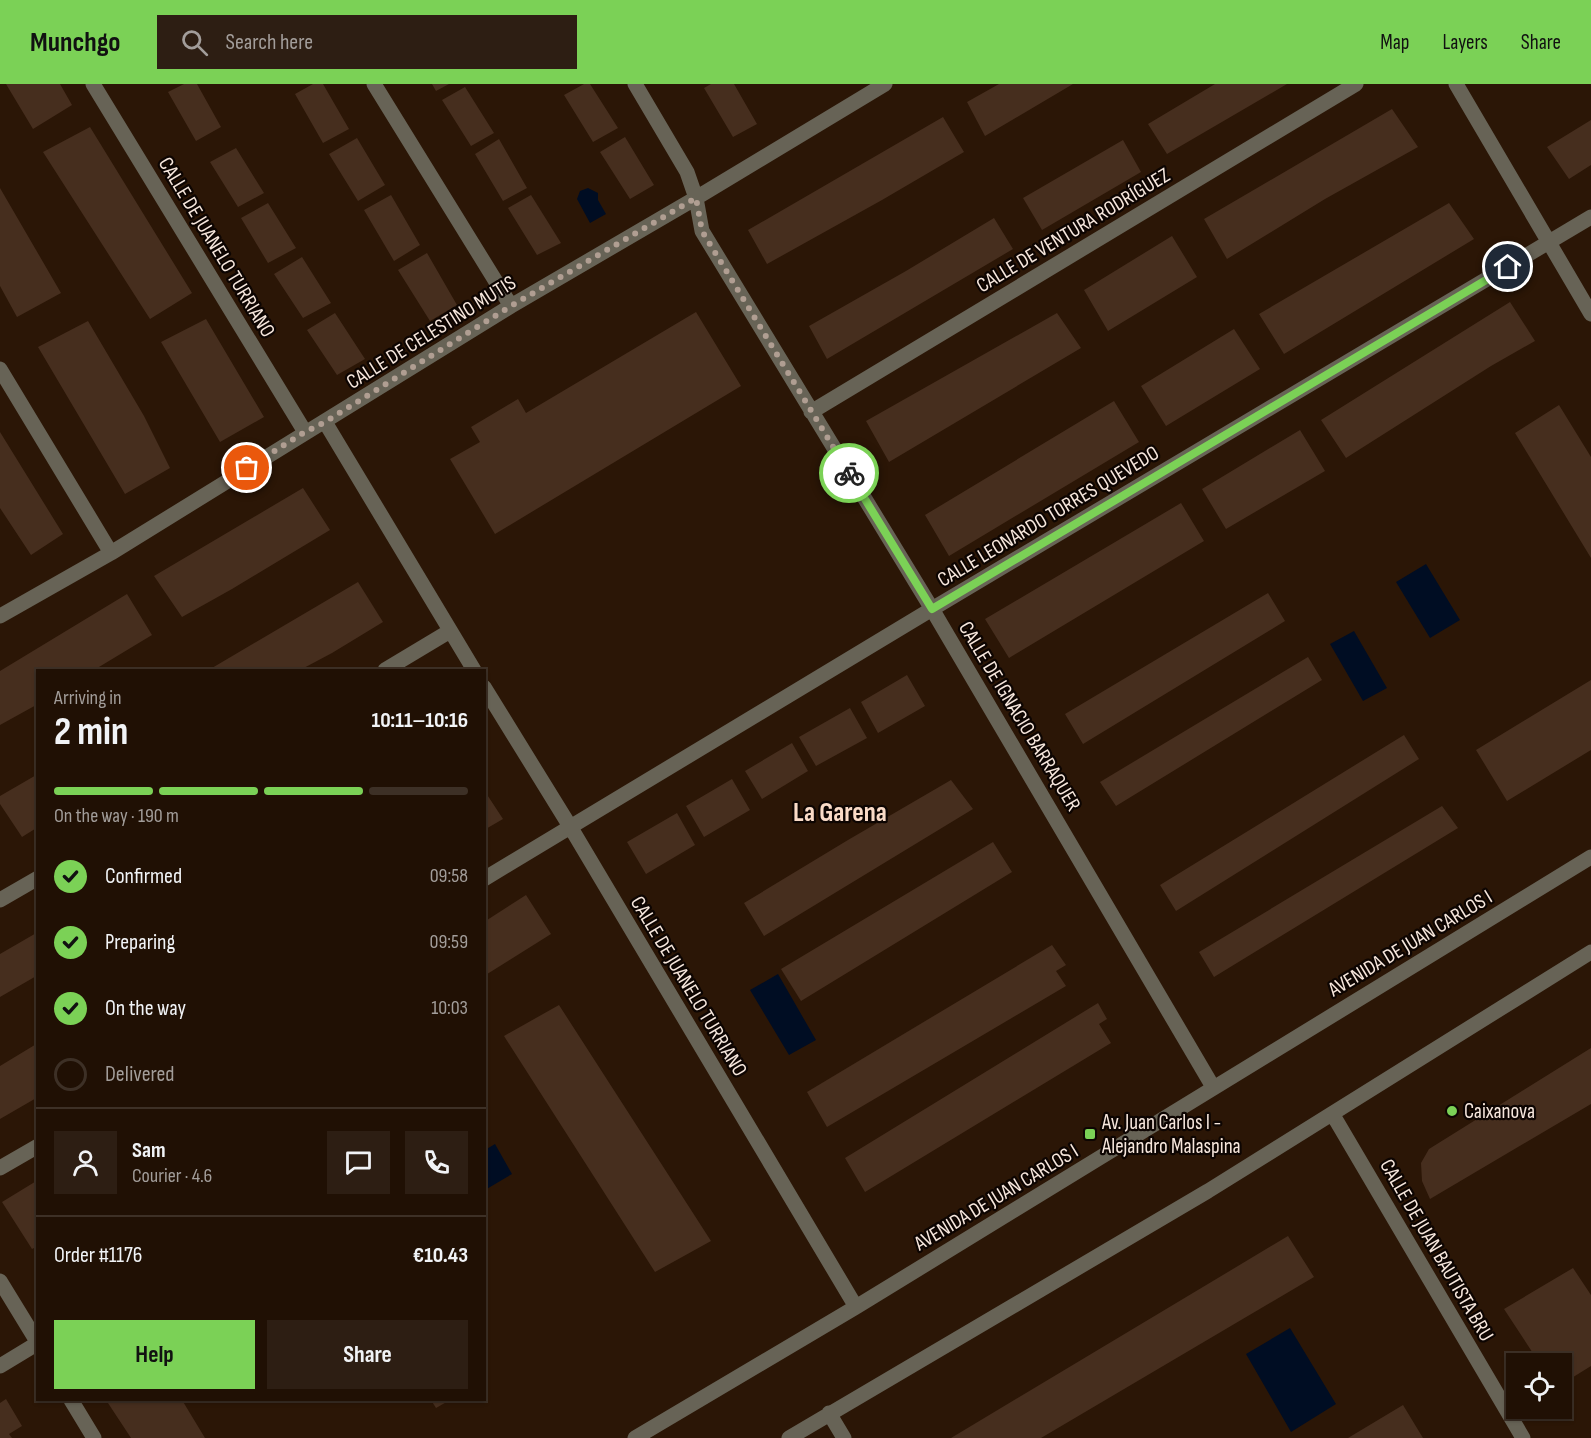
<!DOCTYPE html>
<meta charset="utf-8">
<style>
body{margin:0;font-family:"Sofia Sans Condensed",sans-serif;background:#2d1e13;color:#f1f3f6;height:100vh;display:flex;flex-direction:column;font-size:22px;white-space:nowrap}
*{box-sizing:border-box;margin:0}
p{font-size:20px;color:#a29d9a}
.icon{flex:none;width:33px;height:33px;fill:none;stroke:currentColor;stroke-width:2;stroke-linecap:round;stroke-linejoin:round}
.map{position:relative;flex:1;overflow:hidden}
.panel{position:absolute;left:36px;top:585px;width:450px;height:732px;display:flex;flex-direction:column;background:#201004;border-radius:0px;box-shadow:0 2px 4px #0004,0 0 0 2px #3d3026}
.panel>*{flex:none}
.tools{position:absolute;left:1506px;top:1269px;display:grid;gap:12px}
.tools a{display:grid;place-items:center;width:66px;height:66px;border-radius:0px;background:#201004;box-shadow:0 2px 4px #0004,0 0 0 2px #3d3026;font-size:30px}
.pin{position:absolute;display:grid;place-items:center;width:51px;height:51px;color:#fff;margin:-26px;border:3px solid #fff;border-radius:50%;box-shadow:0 2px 6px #0007}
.courier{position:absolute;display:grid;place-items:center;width:60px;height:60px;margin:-30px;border:4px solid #7bd156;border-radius:50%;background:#fff;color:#222;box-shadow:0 2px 8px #0007}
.summary em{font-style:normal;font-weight:700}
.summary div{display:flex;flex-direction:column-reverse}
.summary{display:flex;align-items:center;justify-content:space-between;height:102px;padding:0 18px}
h1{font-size:39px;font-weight:700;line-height:45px}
.bar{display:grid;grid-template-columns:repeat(4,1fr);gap:9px 6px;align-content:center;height:72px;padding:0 18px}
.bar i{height:8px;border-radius:4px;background:#3d3026}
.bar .active{background:#7bd156}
.bar p{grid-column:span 4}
.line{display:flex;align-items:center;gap:15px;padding:0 18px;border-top:2px solid #3d3026}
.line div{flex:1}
.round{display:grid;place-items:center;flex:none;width:63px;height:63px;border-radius:0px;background:#2d1e13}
ol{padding:0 18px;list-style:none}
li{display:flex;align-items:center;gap:18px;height:66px}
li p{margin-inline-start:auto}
li .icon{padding:6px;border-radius:50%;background:#7bd156;color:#111;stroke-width:4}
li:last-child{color:#a29d9a}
li i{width:33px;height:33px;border:3px solid #3d3026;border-radius:50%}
.cta{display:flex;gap:12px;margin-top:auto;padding:12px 18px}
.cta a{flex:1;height:69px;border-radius:0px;background:#7bd156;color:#111;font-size:24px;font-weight:700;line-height:69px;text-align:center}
.cta a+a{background:#2d1e13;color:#f1f3f6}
header{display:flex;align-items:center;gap:36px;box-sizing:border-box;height:84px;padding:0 30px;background:#7bd156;color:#111}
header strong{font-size:28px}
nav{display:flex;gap:33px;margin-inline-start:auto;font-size:21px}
.search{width:420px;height:54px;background:#2d1e13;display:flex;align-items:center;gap:15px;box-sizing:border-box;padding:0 21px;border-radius:0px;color:#a29d9a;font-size:22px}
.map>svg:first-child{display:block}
</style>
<header>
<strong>Munchgo</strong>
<div class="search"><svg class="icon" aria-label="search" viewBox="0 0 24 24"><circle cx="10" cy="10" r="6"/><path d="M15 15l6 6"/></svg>Search here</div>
<nav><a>Map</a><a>Layers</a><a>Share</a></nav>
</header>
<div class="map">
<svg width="1591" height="1354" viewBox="0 0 1591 1354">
<rect width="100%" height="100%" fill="#2b1606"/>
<path fill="#000d23" d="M588,104L598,109V116L606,130L590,139L577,115L580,107Z
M1426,480L1460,536L1430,554L1396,498Z
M1354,547L1387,604L1363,617L1330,560Z
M778,890L816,956L789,971L750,906Z
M495,1060L512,1090L485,1106V1066Z
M1290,1244L1336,1320L1291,1348L1246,1270Z"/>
<path fill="#462e1e" d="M6,0H60L72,21L33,45Z
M184,0H197L221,43L196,57L168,8Z
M313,0H323L349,45L323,59L295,10Z
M432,0H449L436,7Z
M584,0H590L618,44L593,58L564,11Z
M711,0H734L757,40L733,53L704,4Z
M999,0H1073L985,52L967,18Z
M1215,0H1287L1167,70L1148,40Z
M465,3L494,49L471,62L442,16Z
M1392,25L1418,63L1325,115L1227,175L1204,135Z
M943,33L964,68L882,116L767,180L748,146Z
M1591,36V81L1569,95L1547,63Z
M90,43L192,209L150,235L43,68Z
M625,53L654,101L630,115L600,68Z
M357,54L385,101L358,117L329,70Z
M499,55L527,104L503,117L475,70Z
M1123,56L1141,88L1042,146L1023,114Z
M236,64L264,109L238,123L210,78Z
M0,104L61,209L17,233L0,202Z
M391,111L420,161L394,177L364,126Z
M531,111L561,159L537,171L508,124Z
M268,119L296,164L268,179L241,134Z
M1449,119L1474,155L1284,270L1259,230Z
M994,134L1013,165L827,275L809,242L906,187Z
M1172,152L1197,193L1108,247L1084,206Z
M427,169L457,221L430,237L398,186Z
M302,173L331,219L303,234L274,190Z
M1510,218L1535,257L1491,282L1346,374L1321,336Z
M696,228L741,302L495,450L450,375L480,358L471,343L518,315L526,329Z
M335,229L365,275L337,291L307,246Z
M1057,229L1081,264L889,378L866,337Z
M206,235L264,333L220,358L161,258Z
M88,237L144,332L170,384L125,410L38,263Z
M1234,245L1260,285L1166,342L1141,302Z
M1114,317L1139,358L949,472L925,431Z
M1559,321L1591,373V474L1515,349Z
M1300,346L1325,387L1226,445L1202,405Z
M0,348L63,450L31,471L0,424Z
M303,404L330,446L232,505L182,533L154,492Z
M1181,419L1204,457L1009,574L985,535Z
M358,498L383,538L332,569L300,586H214L212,584Z
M1268,509L1285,537L1083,660L1065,630Z
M127,510L152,551L94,586H38V620L0,641V587Z
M1308,573L1322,596L1116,722L1100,698Z
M907,591L925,622L878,649L861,618Z
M1591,596V666L1507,717L1476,666Z
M850,624L867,654L816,682L799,653Z
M1404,651L1419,675L1176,827L1160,801Z
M792,659L808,687L762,715L745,687Z
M38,690V743L22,753L0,720V712Z
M732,695L750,726L704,753L686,722Z
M951,696L973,725L764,852L744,819L848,756Z
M484,706L503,735L484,746Z
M1442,722L1458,744L1214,893L1199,868Z
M677,729L695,761L646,790L627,758Z
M993,758L1012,788L801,917L781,885Z
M526,811L551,850L484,892V838Z
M38,848V891L0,913V870Z
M1052,861L1066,881L1056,887L1066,902L827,1043L807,1008Z
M1098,919L1107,935L1099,940L1111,959L865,1108L845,1074Z
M559,921L711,1157L655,1188L504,952Z
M38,959V1013L0,1035V982Z
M1591,964V1020L1430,1115L1422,1097L1421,1079L1429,1065Z
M38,1096V1162L32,1165L2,1118Z
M1288,1152L1314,1193L1041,1354H951Z
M1573,1184L1591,1211V1282L1562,1300V1280H1540L1504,1225Z
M6,1315L22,1342L9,1350L12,1354H0V1319Z
M106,1316H182L205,1354H131Z
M431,1316H450L436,1324Z
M1403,1321L1423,1354H1348Z"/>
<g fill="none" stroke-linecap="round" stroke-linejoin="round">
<path stroke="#676356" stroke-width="15" d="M93,0L305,348
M374,0L511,222
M635,0L687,88L696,114L702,147L932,525L1213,1003
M1456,0L1591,230
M0,285L111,469
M811,328L1356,0
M325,338L474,586
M0,532L111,469L511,222L696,114L885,0
M385,586L450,547
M484,603L571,744L856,1223
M484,795L932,525L1591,133
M0,816L38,794
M1333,1031L1523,1354
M0,1084L38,1062
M0,1197L38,1259
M0,1282L38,1259
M71,1316L94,1354
M829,1329L844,1354
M635,1354L856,1223L1591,773
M789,1354L1208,1107L1591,868"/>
</g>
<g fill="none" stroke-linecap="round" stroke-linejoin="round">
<path stroke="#b09e92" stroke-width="6" stroke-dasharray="0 10.8" d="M247,384L305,348L325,338L511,222L696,114L702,147L849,389"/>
<path stroke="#7bd156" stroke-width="8" d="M849,389L932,525L1508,183"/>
</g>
<g fill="#7bd156" stroke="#0d0502" stroke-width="2">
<circle cx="1452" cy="1027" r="6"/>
<rect x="1084" y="1044" width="12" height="12" rx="3"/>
</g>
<g text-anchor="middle" stroke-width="4.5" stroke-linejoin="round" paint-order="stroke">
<g font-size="21" fill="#f7e7dd" stroke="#0d0502">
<text transform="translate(1073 146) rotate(-31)" y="7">CALLE DE VENTURA RODRÍGUEZ</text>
<text transform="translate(217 163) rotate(59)" y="7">CALLE DE JUANELO TURRIANO</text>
<text transform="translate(431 248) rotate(-32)" y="7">CALLE DE CELESTINO MUTIS</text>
<text transform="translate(1048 432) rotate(-31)" y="7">CALLE LEONARDO TORRES QUEVEDO</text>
<text transform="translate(1020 632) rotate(59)" y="7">CALLE DE IGNACIO BARRAQUER</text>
<text transform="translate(1410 859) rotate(-31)" y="7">AVENIDA DE JUAN CARLOS I</text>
<text transform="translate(689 902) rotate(59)" y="7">CALLE DE JUANELO TURRIANO</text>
<text transform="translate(996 1113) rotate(-31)" y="7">AVENIDA DE JUAN CARLOS I</text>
<text transform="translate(1437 1166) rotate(60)" y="7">CALLE DE JUAN BAUTISTA BRU</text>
</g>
<g font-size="21" fill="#f7e7dd" stroke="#0d0502" text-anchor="start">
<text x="1464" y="1034">Caixanova</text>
<text x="1102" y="1045">Av. Juan Carlos I -<tspan x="1102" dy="24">Alejandro Malaspina</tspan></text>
</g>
<g font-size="27" font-weight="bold" fill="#fadbc7" stroke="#0d0502">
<text x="840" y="737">La Garena</text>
</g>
</g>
</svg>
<div class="tools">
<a><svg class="icon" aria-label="locate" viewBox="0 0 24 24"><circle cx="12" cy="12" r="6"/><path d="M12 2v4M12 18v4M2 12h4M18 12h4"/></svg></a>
</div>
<div class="pin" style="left:247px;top:384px;background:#ea580c"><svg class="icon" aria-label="bag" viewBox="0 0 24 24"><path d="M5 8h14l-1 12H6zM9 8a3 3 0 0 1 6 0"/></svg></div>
<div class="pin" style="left:1508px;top:183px;background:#1f2937"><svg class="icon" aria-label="home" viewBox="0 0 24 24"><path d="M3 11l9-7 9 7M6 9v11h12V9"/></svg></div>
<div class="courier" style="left:849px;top:389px"><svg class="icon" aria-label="bike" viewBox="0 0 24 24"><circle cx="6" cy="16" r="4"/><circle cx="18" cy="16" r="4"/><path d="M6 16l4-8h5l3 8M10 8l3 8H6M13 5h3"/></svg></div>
<section class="panel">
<div class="summary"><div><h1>2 min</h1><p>Arriving in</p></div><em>10:11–10:16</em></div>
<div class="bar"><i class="active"></i><i class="active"></i><i class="active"></i><i></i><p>On the way · 190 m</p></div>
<ol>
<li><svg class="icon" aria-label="check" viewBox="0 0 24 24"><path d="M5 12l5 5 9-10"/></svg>Confirmed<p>09:58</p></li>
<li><svg class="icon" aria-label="check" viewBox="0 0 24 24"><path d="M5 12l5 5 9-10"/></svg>Preparing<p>09:59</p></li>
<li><svg class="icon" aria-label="check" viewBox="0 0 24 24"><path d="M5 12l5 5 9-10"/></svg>On the way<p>10:03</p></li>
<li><i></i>Delivered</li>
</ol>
<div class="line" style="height:108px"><a class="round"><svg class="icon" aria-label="person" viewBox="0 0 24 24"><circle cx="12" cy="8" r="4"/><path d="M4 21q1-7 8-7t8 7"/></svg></a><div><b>Sam</b><p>Courier · 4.6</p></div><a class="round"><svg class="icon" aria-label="chat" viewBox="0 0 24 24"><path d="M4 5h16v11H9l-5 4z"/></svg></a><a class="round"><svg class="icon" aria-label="phone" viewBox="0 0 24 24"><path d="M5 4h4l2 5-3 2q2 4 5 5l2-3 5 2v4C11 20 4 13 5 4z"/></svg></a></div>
<div class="line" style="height:78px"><div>Order #1176</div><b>€10.43</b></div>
<div class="cta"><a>Help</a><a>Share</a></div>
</section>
</div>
